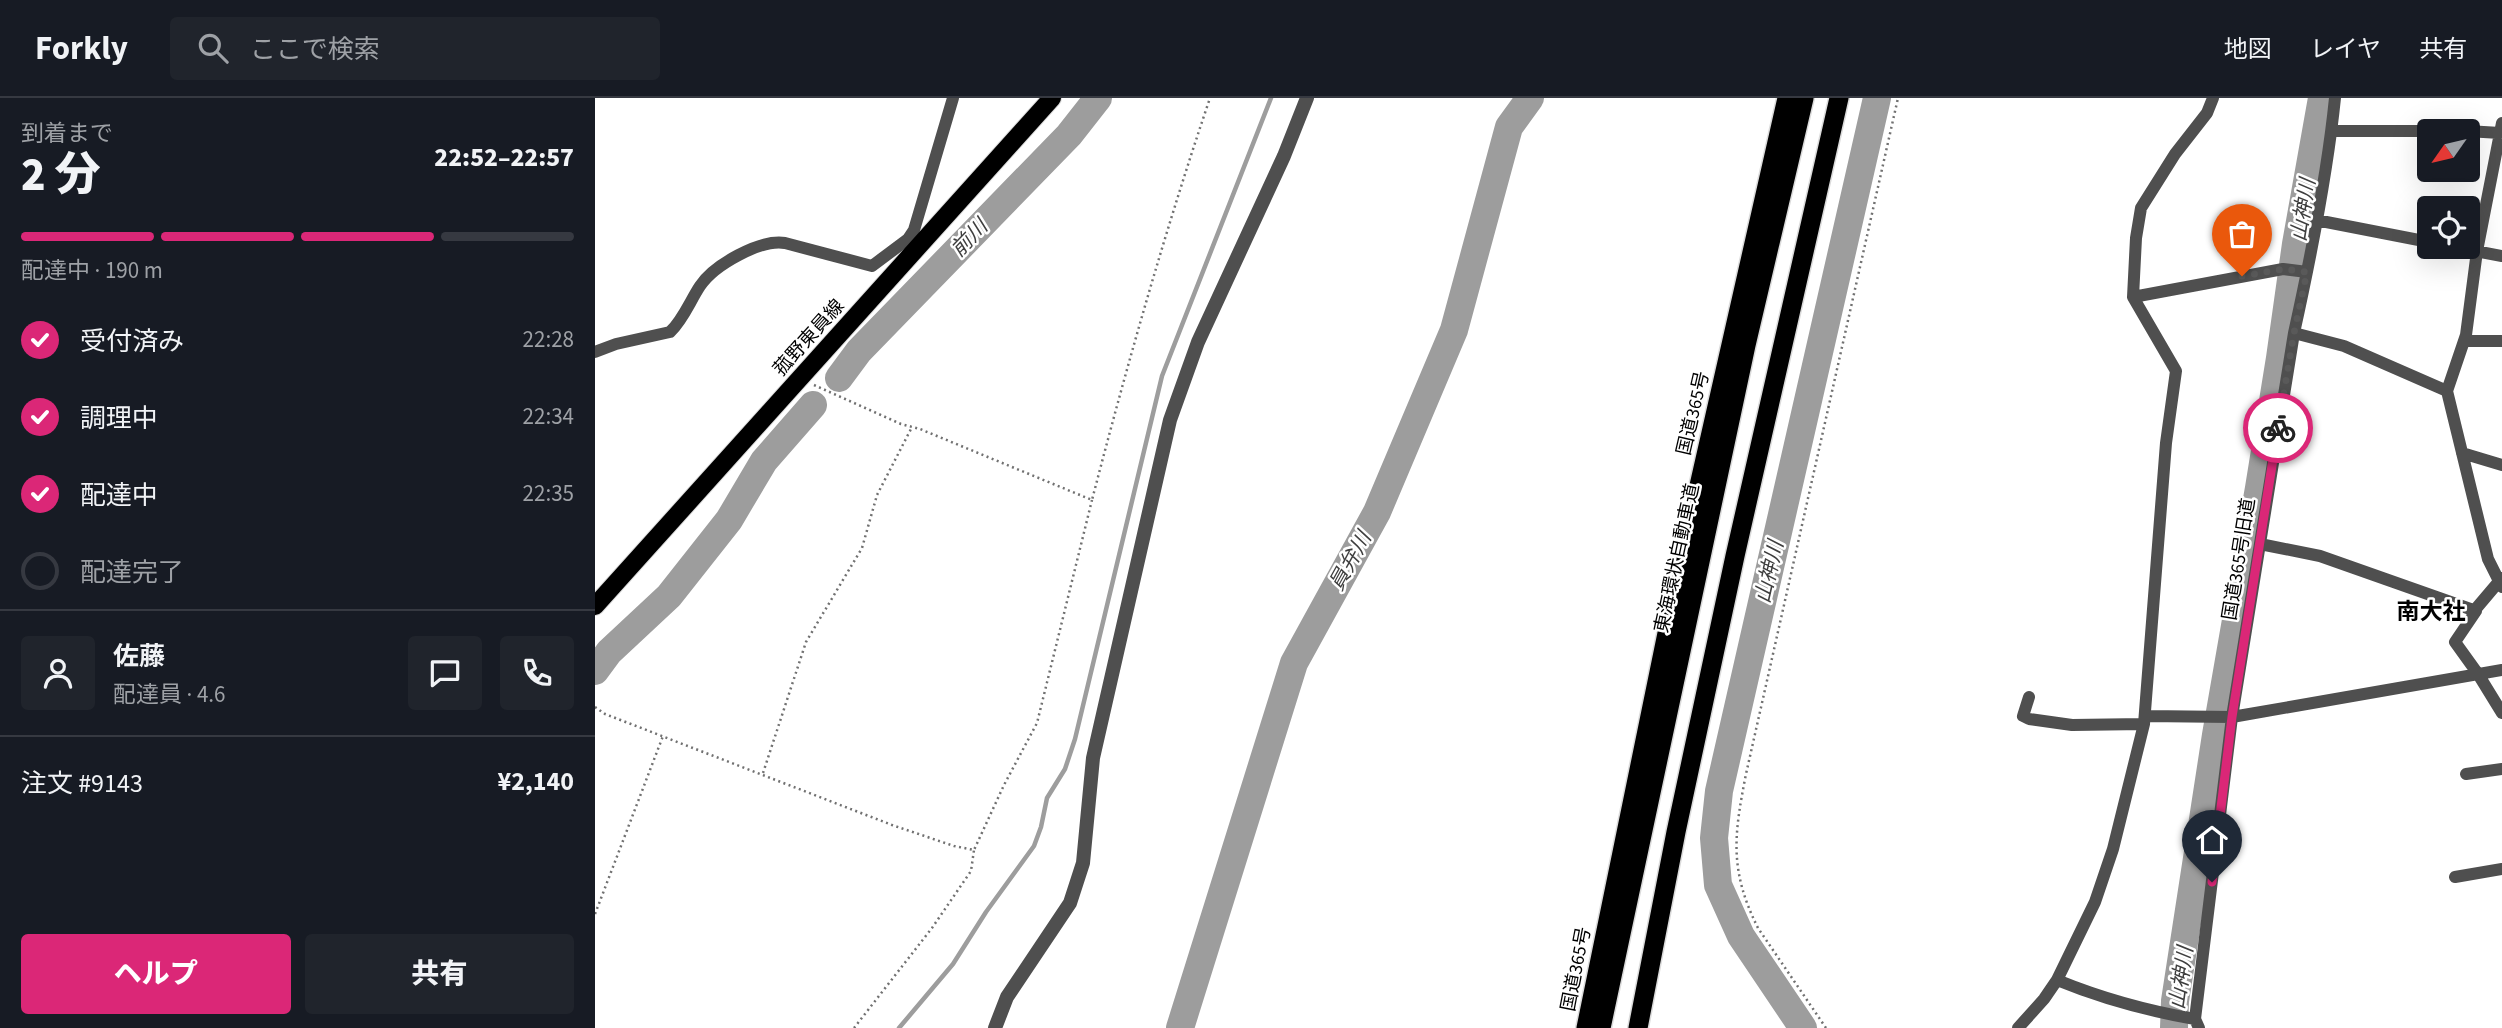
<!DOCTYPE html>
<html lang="ja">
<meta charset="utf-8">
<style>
body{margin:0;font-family:"Source Sans 3","Noto Sans JP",sans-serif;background:#20242c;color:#f1f3f6;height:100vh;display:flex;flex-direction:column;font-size:26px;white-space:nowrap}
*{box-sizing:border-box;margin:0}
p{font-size:23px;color:#9ea1a6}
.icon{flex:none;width:38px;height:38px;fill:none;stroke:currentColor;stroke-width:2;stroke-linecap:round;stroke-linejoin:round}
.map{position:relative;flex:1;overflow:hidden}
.side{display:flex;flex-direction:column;background:#171b24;width:595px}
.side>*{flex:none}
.needle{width:46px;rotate:236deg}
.controls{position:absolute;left:1822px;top:21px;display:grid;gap:14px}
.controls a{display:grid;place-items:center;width:63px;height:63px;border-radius:7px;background:#171b24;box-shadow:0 7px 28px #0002;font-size:35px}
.pin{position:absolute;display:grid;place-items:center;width:60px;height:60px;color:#fff;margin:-72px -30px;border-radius:50% 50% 50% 0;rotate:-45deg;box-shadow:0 0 7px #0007}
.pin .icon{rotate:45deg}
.courier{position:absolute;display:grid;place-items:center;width:70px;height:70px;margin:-35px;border:5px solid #db2777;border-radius:50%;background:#fff;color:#222;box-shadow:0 2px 9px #0007}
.headline em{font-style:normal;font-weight:800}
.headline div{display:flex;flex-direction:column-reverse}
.headline{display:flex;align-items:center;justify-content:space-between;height:119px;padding:0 21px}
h1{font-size:46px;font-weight:800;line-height:52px}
.bar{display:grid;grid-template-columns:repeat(4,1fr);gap:10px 7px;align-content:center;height:84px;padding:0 21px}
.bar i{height:9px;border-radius:5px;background:#363941}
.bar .selected{background:#db2777}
.bar p{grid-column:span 4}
.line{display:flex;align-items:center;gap:18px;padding:0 21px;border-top:2px solid #363941}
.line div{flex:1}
.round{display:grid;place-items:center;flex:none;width:74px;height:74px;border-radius:7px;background:#20242c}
ol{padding:0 21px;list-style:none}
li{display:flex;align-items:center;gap:21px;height:77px}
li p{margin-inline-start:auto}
li .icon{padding:7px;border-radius:50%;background:#db2777;color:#fff;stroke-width:4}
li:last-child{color:#9ea1a6}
li i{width:38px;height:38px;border:4px solid #363941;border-radius:50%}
.primary-button{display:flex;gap:14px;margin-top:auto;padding:14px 21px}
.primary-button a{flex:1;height:80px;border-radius:7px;background:#db2777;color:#fff;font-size:28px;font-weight:800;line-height:80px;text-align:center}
.primary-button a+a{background:#20242c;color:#f1f3f6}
header{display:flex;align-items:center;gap:42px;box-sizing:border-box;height:98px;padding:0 35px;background:#171b24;border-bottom:2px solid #363941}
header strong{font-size:33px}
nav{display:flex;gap:38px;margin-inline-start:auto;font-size:24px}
.search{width:490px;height:63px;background:#20242c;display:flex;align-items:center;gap:18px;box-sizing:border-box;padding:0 24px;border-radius:7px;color:#9ea1a6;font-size:26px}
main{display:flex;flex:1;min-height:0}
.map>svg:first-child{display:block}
</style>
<header>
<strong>Forkly</strong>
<div class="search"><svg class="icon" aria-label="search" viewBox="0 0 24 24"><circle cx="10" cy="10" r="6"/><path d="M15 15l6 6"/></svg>ここで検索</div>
<nav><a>地図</a><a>レイヤ</a><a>共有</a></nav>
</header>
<main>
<section class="side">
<div class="headline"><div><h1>2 分</h1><p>到着まで</p></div><em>22:52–22:57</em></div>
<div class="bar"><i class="selected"></i><i class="selected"></i><i class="selected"></i><i></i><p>配達中 · 190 m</p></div>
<ol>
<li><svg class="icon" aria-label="check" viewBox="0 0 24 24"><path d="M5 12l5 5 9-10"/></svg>受付済み<p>22:28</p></li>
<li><svg class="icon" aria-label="check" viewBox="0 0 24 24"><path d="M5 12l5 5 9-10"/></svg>調理中<p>22:34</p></li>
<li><svg class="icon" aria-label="check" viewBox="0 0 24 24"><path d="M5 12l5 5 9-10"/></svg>配達中<p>22:35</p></li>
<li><i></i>配達完了</li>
</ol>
<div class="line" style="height:126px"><a class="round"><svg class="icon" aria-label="person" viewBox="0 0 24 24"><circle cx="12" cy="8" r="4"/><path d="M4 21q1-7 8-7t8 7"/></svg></a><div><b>佐藤</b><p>配達員 · 4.6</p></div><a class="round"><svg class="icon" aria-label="chat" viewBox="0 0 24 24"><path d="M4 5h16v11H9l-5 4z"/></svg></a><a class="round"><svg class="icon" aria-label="phone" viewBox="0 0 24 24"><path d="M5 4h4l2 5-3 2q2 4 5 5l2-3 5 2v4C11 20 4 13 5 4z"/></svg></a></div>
<div class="line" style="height:91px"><div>注文 #9143</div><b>¥2,140</b></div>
<div class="primary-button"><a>ヘルプ</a><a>共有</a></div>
</section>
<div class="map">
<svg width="1907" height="930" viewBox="0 0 1907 930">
<rect width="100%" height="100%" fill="#fff"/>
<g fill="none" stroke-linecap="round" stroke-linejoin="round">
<path stroke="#9d9d9d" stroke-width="4.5" d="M304,930L358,866L391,814L439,748L446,729L452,700L470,671L480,641L567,278L676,0"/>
<path stroke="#9d9d9d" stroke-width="28" d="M244,280L264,253L474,37L503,0
M0,573L14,554L74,498L134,422L169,363L218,307
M585,930L699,565L782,414L859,232L914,29L935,0
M1208,930L1146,838L1123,787L1119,740L1124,693L1282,0
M1579,930L1580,903L1621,637L1664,390L1685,260L1701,146L1727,0"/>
<g stroke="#dbdbdb" stroke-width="20">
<path id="primary" d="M0,508L457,0"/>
</g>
<g stroke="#dbdbdb" stroke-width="22">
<path id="trunk" d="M991,930L1086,467L1192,0
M1043,930L1081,734L1140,458L1244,0"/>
</g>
<g stroke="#dbdbdb" stroke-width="24">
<path id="motorway" d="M1005,930L1150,247L1208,0"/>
</g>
<path stroke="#717171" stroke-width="2.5" stroke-dasharray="2 3.5" stroke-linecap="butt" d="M219,287L306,326L325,331L497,402C532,267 570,133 615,0
M0,609L10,616L297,727L359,748L379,752L409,687L442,625L497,402
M168,675L211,544L267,450L282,397L317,329
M0,816L68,638
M259,930L337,830L376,773L379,752
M1231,930L1163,830C1134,772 1139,737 1151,676L1303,0"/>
<path stroke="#4f4f4f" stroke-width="12" d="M1737,33H1834
M1836,33H1869
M1872,33L1905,35
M1721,122L1834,144
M313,141L319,132L358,0
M1859,149L1907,158
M1538,199L1688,171L1712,174
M1699,235L1749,248L1852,293L1893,461L1907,489
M1869,243H1907
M0,254L21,246L75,234C88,222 95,203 105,188C119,167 165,141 190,145L277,168L313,141L323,150
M1852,293L1871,237L1882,153L1907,25
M1867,355L1907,367
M1665,446L1725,458L1881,513L1860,544L1883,576L1907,615
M1879,513L1907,480
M1434,599L1428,618L1434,621L1477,627L1549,626
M1551,618L1637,619L1907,572
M1871,676L1907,671
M1860,779L1907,771
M1462,882C1506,900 1553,913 1600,921
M1423,930L1449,901L1462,882L1500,804L1518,751L1549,626L1571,345L1581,273L1538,199L1541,140L1546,110L1580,56L1612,15L1618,0
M1604,930L1600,921L1637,619L1699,235C1716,158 1732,79 1740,0"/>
<path stroke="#4f4f4f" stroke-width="14" d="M400,930L412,899L475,805L488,765L498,660L575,322L603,244L689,58L712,0"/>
<use href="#primary" stroke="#000" stroke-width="18"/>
<use href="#trunk" stroke="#000" stroke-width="19"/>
<use href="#motorway" stroke="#000" stroke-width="21"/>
</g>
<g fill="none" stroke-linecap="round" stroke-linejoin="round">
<path stroke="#595959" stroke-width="7" stroke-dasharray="0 12.6" d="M1647,178L1688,171L1712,174L1699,235L1683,330"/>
<path stroke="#db2777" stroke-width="9" d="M1617,784L1637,619L1683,330"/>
</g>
<g text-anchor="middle" stroke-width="5" stroke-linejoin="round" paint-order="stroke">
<g font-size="19" fill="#000" stroke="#fff">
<text transform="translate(213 239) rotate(-48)" y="7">菰野東員線</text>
<text transform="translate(1097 315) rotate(-77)" y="7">国道365号</text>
<text transform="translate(1081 460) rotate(-78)" y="7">東海環状自動車道</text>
<text transform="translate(1643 461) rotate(-81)" y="7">国道365号旧道</text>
<text transform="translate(980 871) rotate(-79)" y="7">国道365号</text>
</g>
<g font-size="21" font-style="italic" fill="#3e3e3e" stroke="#fff">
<text transform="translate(1708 112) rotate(-81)" y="7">山神川</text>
<text transform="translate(374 140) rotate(-46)" y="7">前川</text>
<text transform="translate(755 463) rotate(-61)" y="7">員弁川</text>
<text transform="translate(1174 474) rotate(-77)" y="7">山神川</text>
<text transform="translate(1586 880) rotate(-82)" y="7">山神川</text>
</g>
<g font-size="23" font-weight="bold" fill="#000" stroke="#fff">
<text x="1836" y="521">南大社</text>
</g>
</g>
</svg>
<div class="controls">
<a><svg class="needle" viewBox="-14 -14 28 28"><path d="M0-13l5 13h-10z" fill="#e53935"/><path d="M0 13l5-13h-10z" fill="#9ea1a6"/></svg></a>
<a><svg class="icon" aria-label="locate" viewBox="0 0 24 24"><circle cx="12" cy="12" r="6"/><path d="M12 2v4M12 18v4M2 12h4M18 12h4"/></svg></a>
</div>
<div class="pin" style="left:1647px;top:178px;background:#ea580c"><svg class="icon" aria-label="bag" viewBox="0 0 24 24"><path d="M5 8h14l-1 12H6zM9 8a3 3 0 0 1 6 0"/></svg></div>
<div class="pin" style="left:1617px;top:784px;background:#1f2937"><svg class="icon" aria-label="home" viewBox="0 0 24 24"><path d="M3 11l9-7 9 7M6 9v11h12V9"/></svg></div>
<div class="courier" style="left:1683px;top:330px"><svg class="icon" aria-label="bike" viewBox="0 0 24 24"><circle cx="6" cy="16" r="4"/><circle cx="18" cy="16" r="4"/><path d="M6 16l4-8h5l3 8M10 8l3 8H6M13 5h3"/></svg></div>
</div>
</main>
